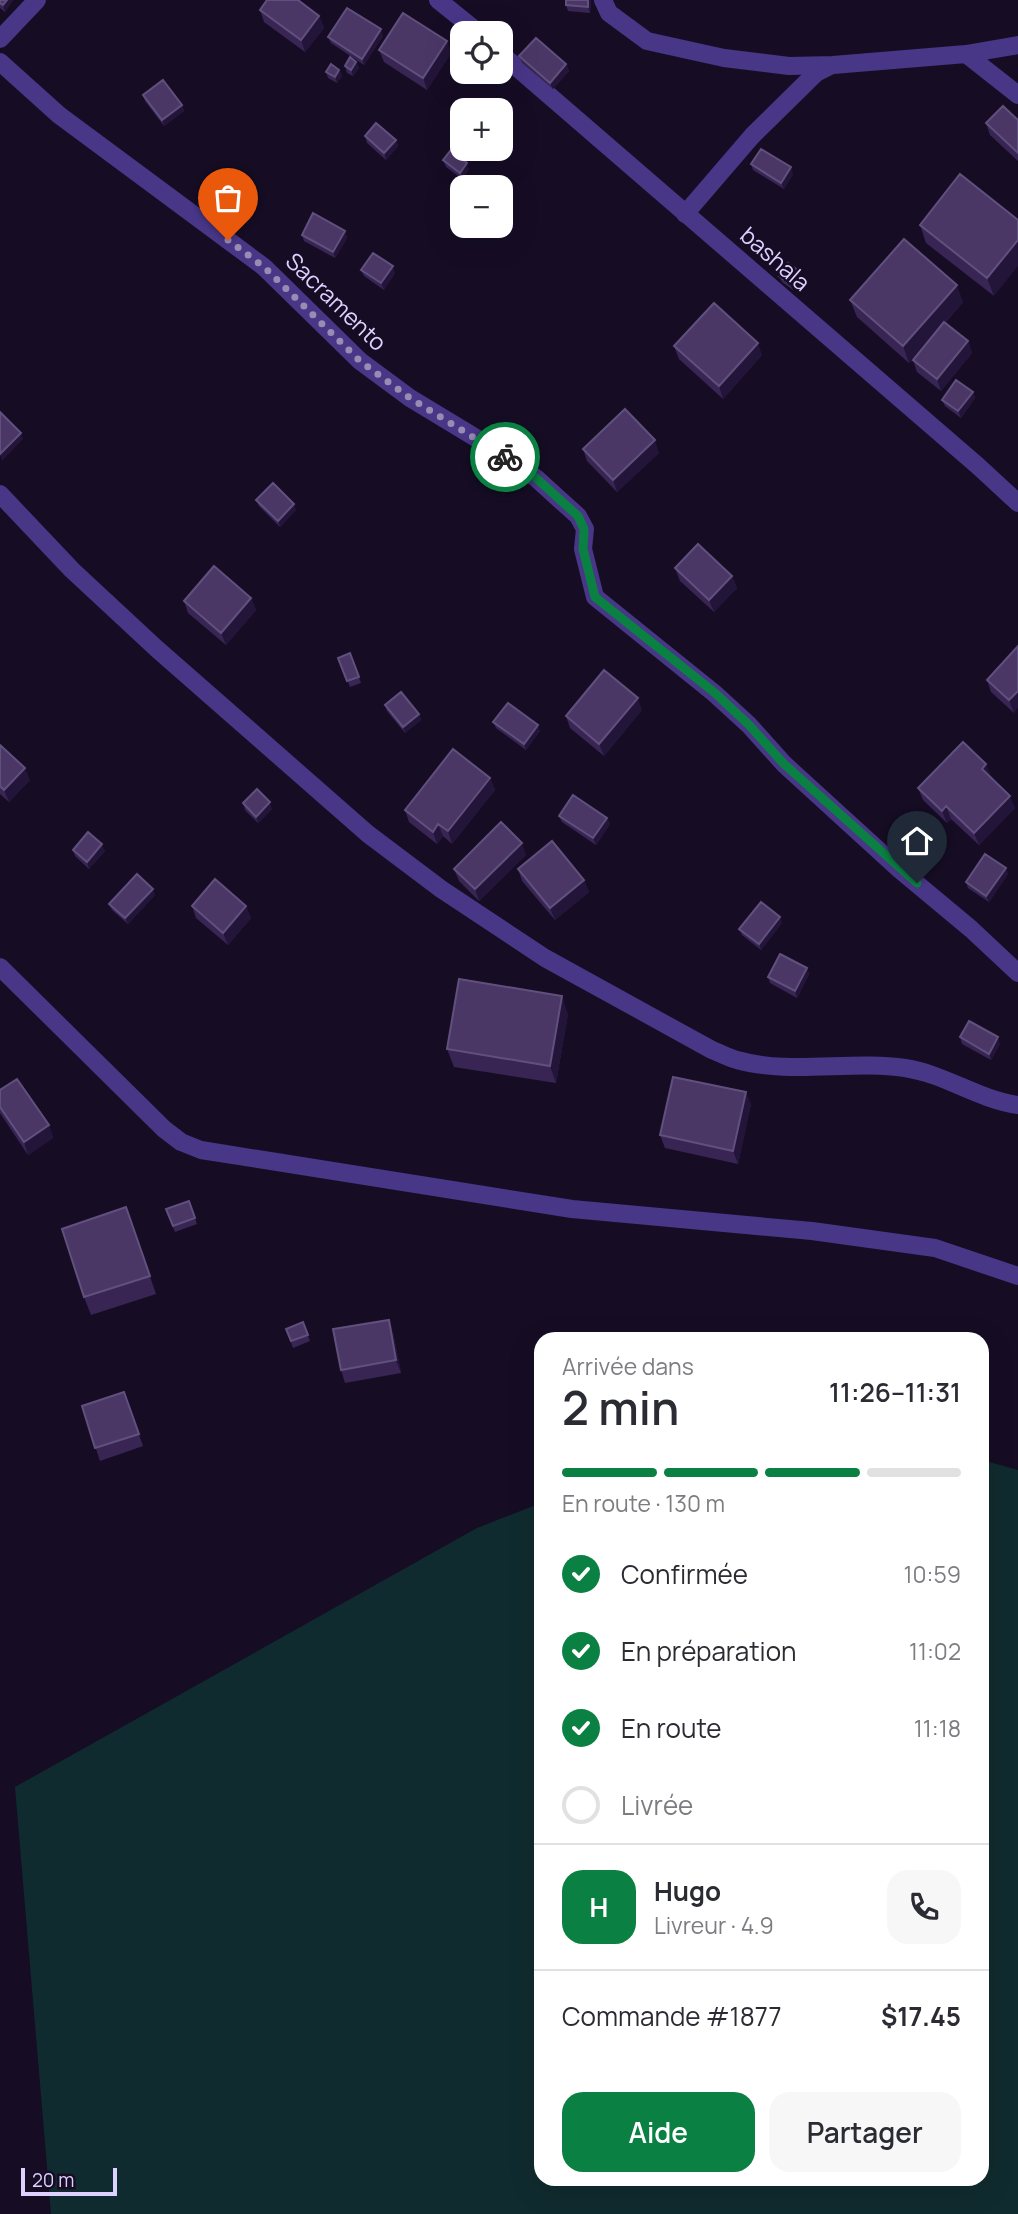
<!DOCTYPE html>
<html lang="fr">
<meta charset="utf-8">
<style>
body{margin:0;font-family:Manrope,sans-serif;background:#f7f7f7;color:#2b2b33;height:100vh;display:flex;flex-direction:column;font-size:26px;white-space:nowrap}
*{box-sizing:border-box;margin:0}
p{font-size:23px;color:#7c7c81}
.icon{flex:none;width:38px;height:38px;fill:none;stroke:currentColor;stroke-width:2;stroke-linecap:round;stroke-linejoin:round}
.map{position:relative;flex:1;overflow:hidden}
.drawer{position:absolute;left:534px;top:1332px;width:455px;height:854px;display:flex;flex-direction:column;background:#fff;border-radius:21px;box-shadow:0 7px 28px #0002}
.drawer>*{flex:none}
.controls{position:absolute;left:450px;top:21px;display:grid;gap:14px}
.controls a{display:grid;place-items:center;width:63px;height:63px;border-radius:14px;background:#fff;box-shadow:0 7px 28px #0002;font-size:35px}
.scale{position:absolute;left:21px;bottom:18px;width:96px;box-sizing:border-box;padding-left:7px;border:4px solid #dfd1ff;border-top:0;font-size:19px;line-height:24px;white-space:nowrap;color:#dfd1ff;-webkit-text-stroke:5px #160d25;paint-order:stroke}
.pin{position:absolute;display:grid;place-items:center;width:60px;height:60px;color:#fff;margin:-72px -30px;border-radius:50% 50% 50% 0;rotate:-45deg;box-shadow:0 0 7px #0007}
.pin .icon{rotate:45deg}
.courier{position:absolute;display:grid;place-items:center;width:70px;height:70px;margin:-35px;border:5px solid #0b8043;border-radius:50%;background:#fff;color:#222;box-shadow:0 2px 9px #0007}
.summary em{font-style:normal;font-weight:600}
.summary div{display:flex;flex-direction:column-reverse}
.summary{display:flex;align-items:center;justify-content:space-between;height:119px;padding:0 28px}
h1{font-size:46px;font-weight:600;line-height:52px}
.bar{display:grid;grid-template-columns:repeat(4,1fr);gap:10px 7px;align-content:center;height:84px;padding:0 28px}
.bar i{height:9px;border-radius:5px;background:#e1e1e2}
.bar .current{background:#0b8043}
.bar p{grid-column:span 4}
.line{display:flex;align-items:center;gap:18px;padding:0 28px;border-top:2px solid #e1e1e2}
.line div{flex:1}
.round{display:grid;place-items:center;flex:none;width:74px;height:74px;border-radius:21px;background:#f7f7f7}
ol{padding:0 28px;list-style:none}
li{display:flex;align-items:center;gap:21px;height:77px}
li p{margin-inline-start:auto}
li .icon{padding:7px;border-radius:50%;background:#0b8043;color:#fff;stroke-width:4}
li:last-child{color:#7c7c81}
li i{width:38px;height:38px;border:4px solid #e1e1e2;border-radius:50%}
.cta{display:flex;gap:14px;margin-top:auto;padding:14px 28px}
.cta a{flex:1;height:80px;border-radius:21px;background:#0b8043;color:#fff;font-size:28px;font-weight:600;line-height:80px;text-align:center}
.cta a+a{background:#f7f7f7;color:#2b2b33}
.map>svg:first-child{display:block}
</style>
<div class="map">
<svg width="1018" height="2214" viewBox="0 0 1018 2214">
<rect width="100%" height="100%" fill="#160d25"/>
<path fill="#102b2f" d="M982,1460L1018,1470V2214H51L15,1787L477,1528L541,1503V2179H982Z"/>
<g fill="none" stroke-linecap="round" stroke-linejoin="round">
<path stroke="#483687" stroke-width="18" d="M438,0L479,33
M603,0L609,13L647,41L724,58L789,66L833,65L966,54L1018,45
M0,39L37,0
M500,53L978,466L1018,503
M966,54L1018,95
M0,62L59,115L264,267L360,361L410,398L481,441L536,478L559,499L578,516L585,529L583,549L595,597L714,693L749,725L784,764L899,869L971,929L1018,973
M685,214L752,136L816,73L830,66
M0,494L72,570L157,649L368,834L441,889L545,958L712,1050C720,1053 729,1058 737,1060C789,1075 852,1060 905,1068C945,1074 977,1099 1018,1105
M0,967L164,1129L181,1142L201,1150L572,1209L812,1231L935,1248L1018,1276"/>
</g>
<path fill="#382554" d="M0,0H13L5,12L0,8Z
M591,0L590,13L568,11L566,5Z
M260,10L319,16L324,28L305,52L264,22Z
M383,36L364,65L331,43L328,37Z
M379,50L451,53L427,90L384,62Z
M519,56L566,64L569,71L553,89L522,63Z
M356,62L359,68L353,76L347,73L345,66Z
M339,70L342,76L337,83L328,78L326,72Z
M143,95L182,105L184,111L164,126L145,101Z
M1018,120V161L990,135L986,123Z
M365,136L396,140L398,146L386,160L367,143Z
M443,160L469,169L462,179L446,167Z
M751,164L793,174L784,189L753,170Z
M960,174L994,296L926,243L920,225Z
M345,231L347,238L335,258L304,241L302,235Z
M361,270L395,273L384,290L364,276Z
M779,276L802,278L793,290L782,282Z
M850,300L963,302L946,322L968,341L972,353L941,391L917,372L913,360L916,356L909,363L857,317Z
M674,346L762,355L723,399L679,359Z
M973,392L975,398L961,418L945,406L942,400Z
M583,449L659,453L617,492L587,461Z
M256,500L296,510L280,527L259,506Z
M675,568L732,576L737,588L714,612L680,581Z
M251,598L256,610L226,645L188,613L184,601Z
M1018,646L1014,713L991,692L987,680Z
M350,653L361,683L350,687L338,658Z
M385,705L419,714L421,720L405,733L387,711Z
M642,710L604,756L570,728L566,716Z
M493,722L540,731L526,750L496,728Z
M0,745L30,780L9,802L0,794Z
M991,776L1015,808L979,845L951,819L947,823L923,800L918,788Z
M490,778L495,790L452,844L443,836L437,844L409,822L405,810Z
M243,803L272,809L258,823L245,810Z
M559,816L607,818L610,824L596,845L562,822Z
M73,850L105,851L89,869L75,856Z
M526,855L479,901L459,881L454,869Z
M518,869L584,880L589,892L555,920L522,881Z
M1008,874L989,902L968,888L966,882Z
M155,895L128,924L112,910L109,904Z
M192,906H246L251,918L228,945L196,918Z
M782,923L761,950L742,935L739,929Z
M807,968L809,974L797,998L770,983L768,977Z
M568,1014L556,1083L454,1067L447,1049Z
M960,1037L1000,1044L991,1060L962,1044Z
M0,1090L49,1125L53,1138L28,1155L0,1113Z
M751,1104L738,1164L665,1148L660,1135Z
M189,1201L197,1224L175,1232L166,1209Z
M126,1207L156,1294L91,1315L84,1297Z
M303,1322L310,1341L293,1348L286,1329Z
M393,1332L401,1373L345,1383L341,1370Z
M124,1392L143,1446L100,1461L82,1406Z"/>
<path fill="#231439" d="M7,0H13L5,12L3,5Z
M588,0H591L590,13L588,7Z
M319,16L324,28L305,52L301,40Z
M381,29L383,36L364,65L362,59Z
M447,41L451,53L427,90L423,78Z
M356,62L359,68L353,76L351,70Z
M566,64L569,71L553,89L550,83Z
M339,70L342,76L337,83L335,77Z
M182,105L184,111L164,126L162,120Z
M396,140L398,146L386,160L384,153Z
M467,163L469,169L462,179L460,173Z
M791,167L793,174L784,189L781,183Z
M345,231L347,238L335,258L333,252Z
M1018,240V266L994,296L987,278Z
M393,266L395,273L384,290L381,283Z
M800,272L802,278L793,290L790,284Z
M957,285L963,302L909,363L903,346Z
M968,341L972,353L941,391L937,379Z
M758,343L762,355L723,399L719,386Z
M973,392L975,398L961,418L958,411Z
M21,433L23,439L2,461L0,454Z
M655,440L659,453L617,492L613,480Z
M294,504L296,510L280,527L278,521Z
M732,576L737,588L714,612L709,600Z
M251,598L256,610L226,645L221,633Z
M1018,691V708L1014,713L1009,700Z
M638,698L642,710L604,756L599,744Z
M419,714L421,720L405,733L403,727Z
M538,725L540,731L526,750L524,744Z
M986,764L991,776L987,781L982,769Z
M25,768L30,780L9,802L4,790Z
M490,778L495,790L452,844L448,831Z
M1010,796L1015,808L979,845L974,833Z
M270,802L272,809L258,823L256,817Z
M946,806L951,819L947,823L942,811Z
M607,818L610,824L596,845L593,838Z
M438,824L443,836L437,844L433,832Z
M522,843L526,855L479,901L475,889Z
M102,844L105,851L89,869L87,862Z
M1006,868L1008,874L989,902L986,896Z
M584,880L589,892L555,920L550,908Z
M153,889L155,895L128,924L125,918Z
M246,906L251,918L228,945L223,933Z
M780,917L782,923L761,950L759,944Z
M807,968L809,974L797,998L795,991Z
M562,996L568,1014L556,1083L550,1066Z
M998,1037L1000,1044L991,1060L989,1054Z
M746,1092L751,1104L738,1164L733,1151Z
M49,1125L53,1138L28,1155L24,1142Z
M389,1320L393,1332L401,1373L396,1360Z"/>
<path fill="#4a3766" stroke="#61507e" stroke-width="2" d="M0,0H7L3,5L0,3Z
M267,0H298L319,16L301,40L260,10Z
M566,0H588V7L566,5Z
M347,8L381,29L362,59L328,37Z
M403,13L447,41L423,78L379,50Z
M536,38L566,64L550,83L519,56Z
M350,57L356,62L351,70L345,66Z
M331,64L339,70L335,77L326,72Z
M163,80L182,105L162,120L143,95Z
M1003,106L1018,120V153L986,123Z
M376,123L396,140L384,153L365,136Z
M761,149L791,167L781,183L751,164Z
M451,150L467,163L460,173L443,160Z
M960,174L1018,220V240L987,278L920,225Z
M313,213L345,231L333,252L302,235Z
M904,239L957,285L903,346L850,300Z
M373,253L393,266L381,283L361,270Z
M788,263L800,272L790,284L779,276Z
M714,303L758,343L719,386L674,346Z
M944,322L968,341L937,379L913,360Z
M956,380L973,392L958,411L942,400Z
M625,409L655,440L613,480L583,449Z
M0,412L21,433L0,454Z
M273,483L294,504L278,521L256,500Z
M698,544L732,576L709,600L675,568Z
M214,566L251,598L221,633L184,601Z
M1018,646V691L1009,700L987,680Z
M350,653L359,677L347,681L338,658Z
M604,670L638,698L599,744L566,716Z
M401,692L419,714L403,727L385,705Z
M508,703L538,725L524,744L493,722Z
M963,742L986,764L982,769L1010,796L974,833L946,806L942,811L918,788Z
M0,745L25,768L4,790L0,786Z
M453,749L490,778L448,831L438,824L433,832L405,810Z
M257,789L270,802L256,817L243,803Z
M573,795L607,818L593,838L559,816Z
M501,822L522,843L475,889L454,869Z
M88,832L102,844L87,862L73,850Z
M552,841L584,880L550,908L518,869Z
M985,854L1006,868L986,896L966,882Z
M137,874L153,889L125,918L109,904Z
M215,879L246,906L223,933L192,906Z
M761,902L780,917L759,944L739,929Z
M780,954L807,968L795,991L768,977Z
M459,979L562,996L550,1066L447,1049Z
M969,1021L998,1037L989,1054L960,1037Z
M673,1077L746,1092L733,1151L660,1135Z
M17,1079L49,1125L24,1142L0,1107V1090Z
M189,1201L195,1218L173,1226L166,1209Z
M126,1207L150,1276L84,1297L62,1229Z
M389,1320L396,1360L341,1370L333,1329Z
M303,1322L308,1335L291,1341L286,1329Z
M124,1392L139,1434L95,1448L82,1406Z"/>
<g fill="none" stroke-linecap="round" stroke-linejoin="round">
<path stroke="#998cb3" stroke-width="7" stroke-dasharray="0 12.6" d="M228,240L264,267L360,361L410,398L505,457"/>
<path stroke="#0b8043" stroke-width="9" d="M505,457L536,478L578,516L584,529L583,549L595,597L715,693L749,725L784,764L917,883"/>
</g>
<g text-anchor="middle" stroke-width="5" stroke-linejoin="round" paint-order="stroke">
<g font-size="23" fill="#dfd1ff" stroke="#160d25">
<text transform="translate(775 259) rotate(41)" y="8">bashala</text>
<text transform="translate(336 302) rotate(44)" y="8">Sacramento</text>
</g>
</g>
</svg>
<div class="controls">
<a><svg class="icon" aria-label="locate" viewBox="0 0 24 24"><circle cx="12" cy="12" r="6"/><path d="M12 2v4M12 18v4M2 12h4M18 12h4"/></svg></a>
<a>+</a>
<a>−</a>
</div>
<div class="scale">20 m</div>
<div class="pin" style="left:228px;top:240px;background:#ea580c"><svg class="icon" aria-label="bag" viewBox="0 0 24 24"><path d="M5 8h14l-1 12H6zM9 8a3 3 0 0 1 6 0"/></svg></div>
<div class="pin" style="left:917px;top:883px;background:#1f2937"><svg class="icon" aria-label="home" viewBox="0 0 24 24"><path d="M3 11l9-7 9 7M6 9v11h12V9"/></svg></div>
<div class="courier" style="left:505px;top:457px"><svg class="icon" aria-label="bike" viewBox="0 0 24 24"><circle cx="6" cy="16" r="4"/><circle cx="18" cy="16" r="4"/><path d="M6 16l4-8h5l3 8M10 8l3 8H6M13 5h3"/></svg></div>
<section class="drawer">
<div class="summary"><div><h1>2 min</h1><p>Arrivée dans</p></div><em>11:26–11:31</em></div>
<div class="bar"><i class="current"></i><i class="current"></i><i class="current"></i><i></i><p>En route · 130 m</p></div>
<ol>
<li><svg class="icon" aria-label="check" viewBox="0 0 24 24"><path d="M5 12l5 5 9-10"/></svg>Confirmée<p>10:59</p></li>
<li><svg class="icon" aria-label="check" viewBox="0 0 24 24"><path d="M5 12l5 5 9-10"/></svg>En préparation<p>11:02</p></li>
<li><svg class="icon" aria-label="check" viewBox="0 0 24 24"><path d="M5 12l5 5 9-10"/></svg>En route<p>11:18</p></li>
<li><i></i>Livrée</li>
</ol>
<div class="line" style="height:126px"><b class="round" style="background:#0b8043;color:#fff">H</b><div><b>Hugo</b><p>Livreur · 4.9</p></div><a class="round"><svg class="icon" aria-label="phone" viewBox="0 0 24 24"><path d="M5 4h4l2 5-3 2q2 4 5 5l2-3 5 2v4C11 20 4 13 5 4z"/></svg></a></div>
<div class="line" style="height:91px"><div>Commande #1877</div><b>$17.45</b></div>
<div class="cta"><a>Aide</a><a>Partager</a></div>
</section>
</div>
